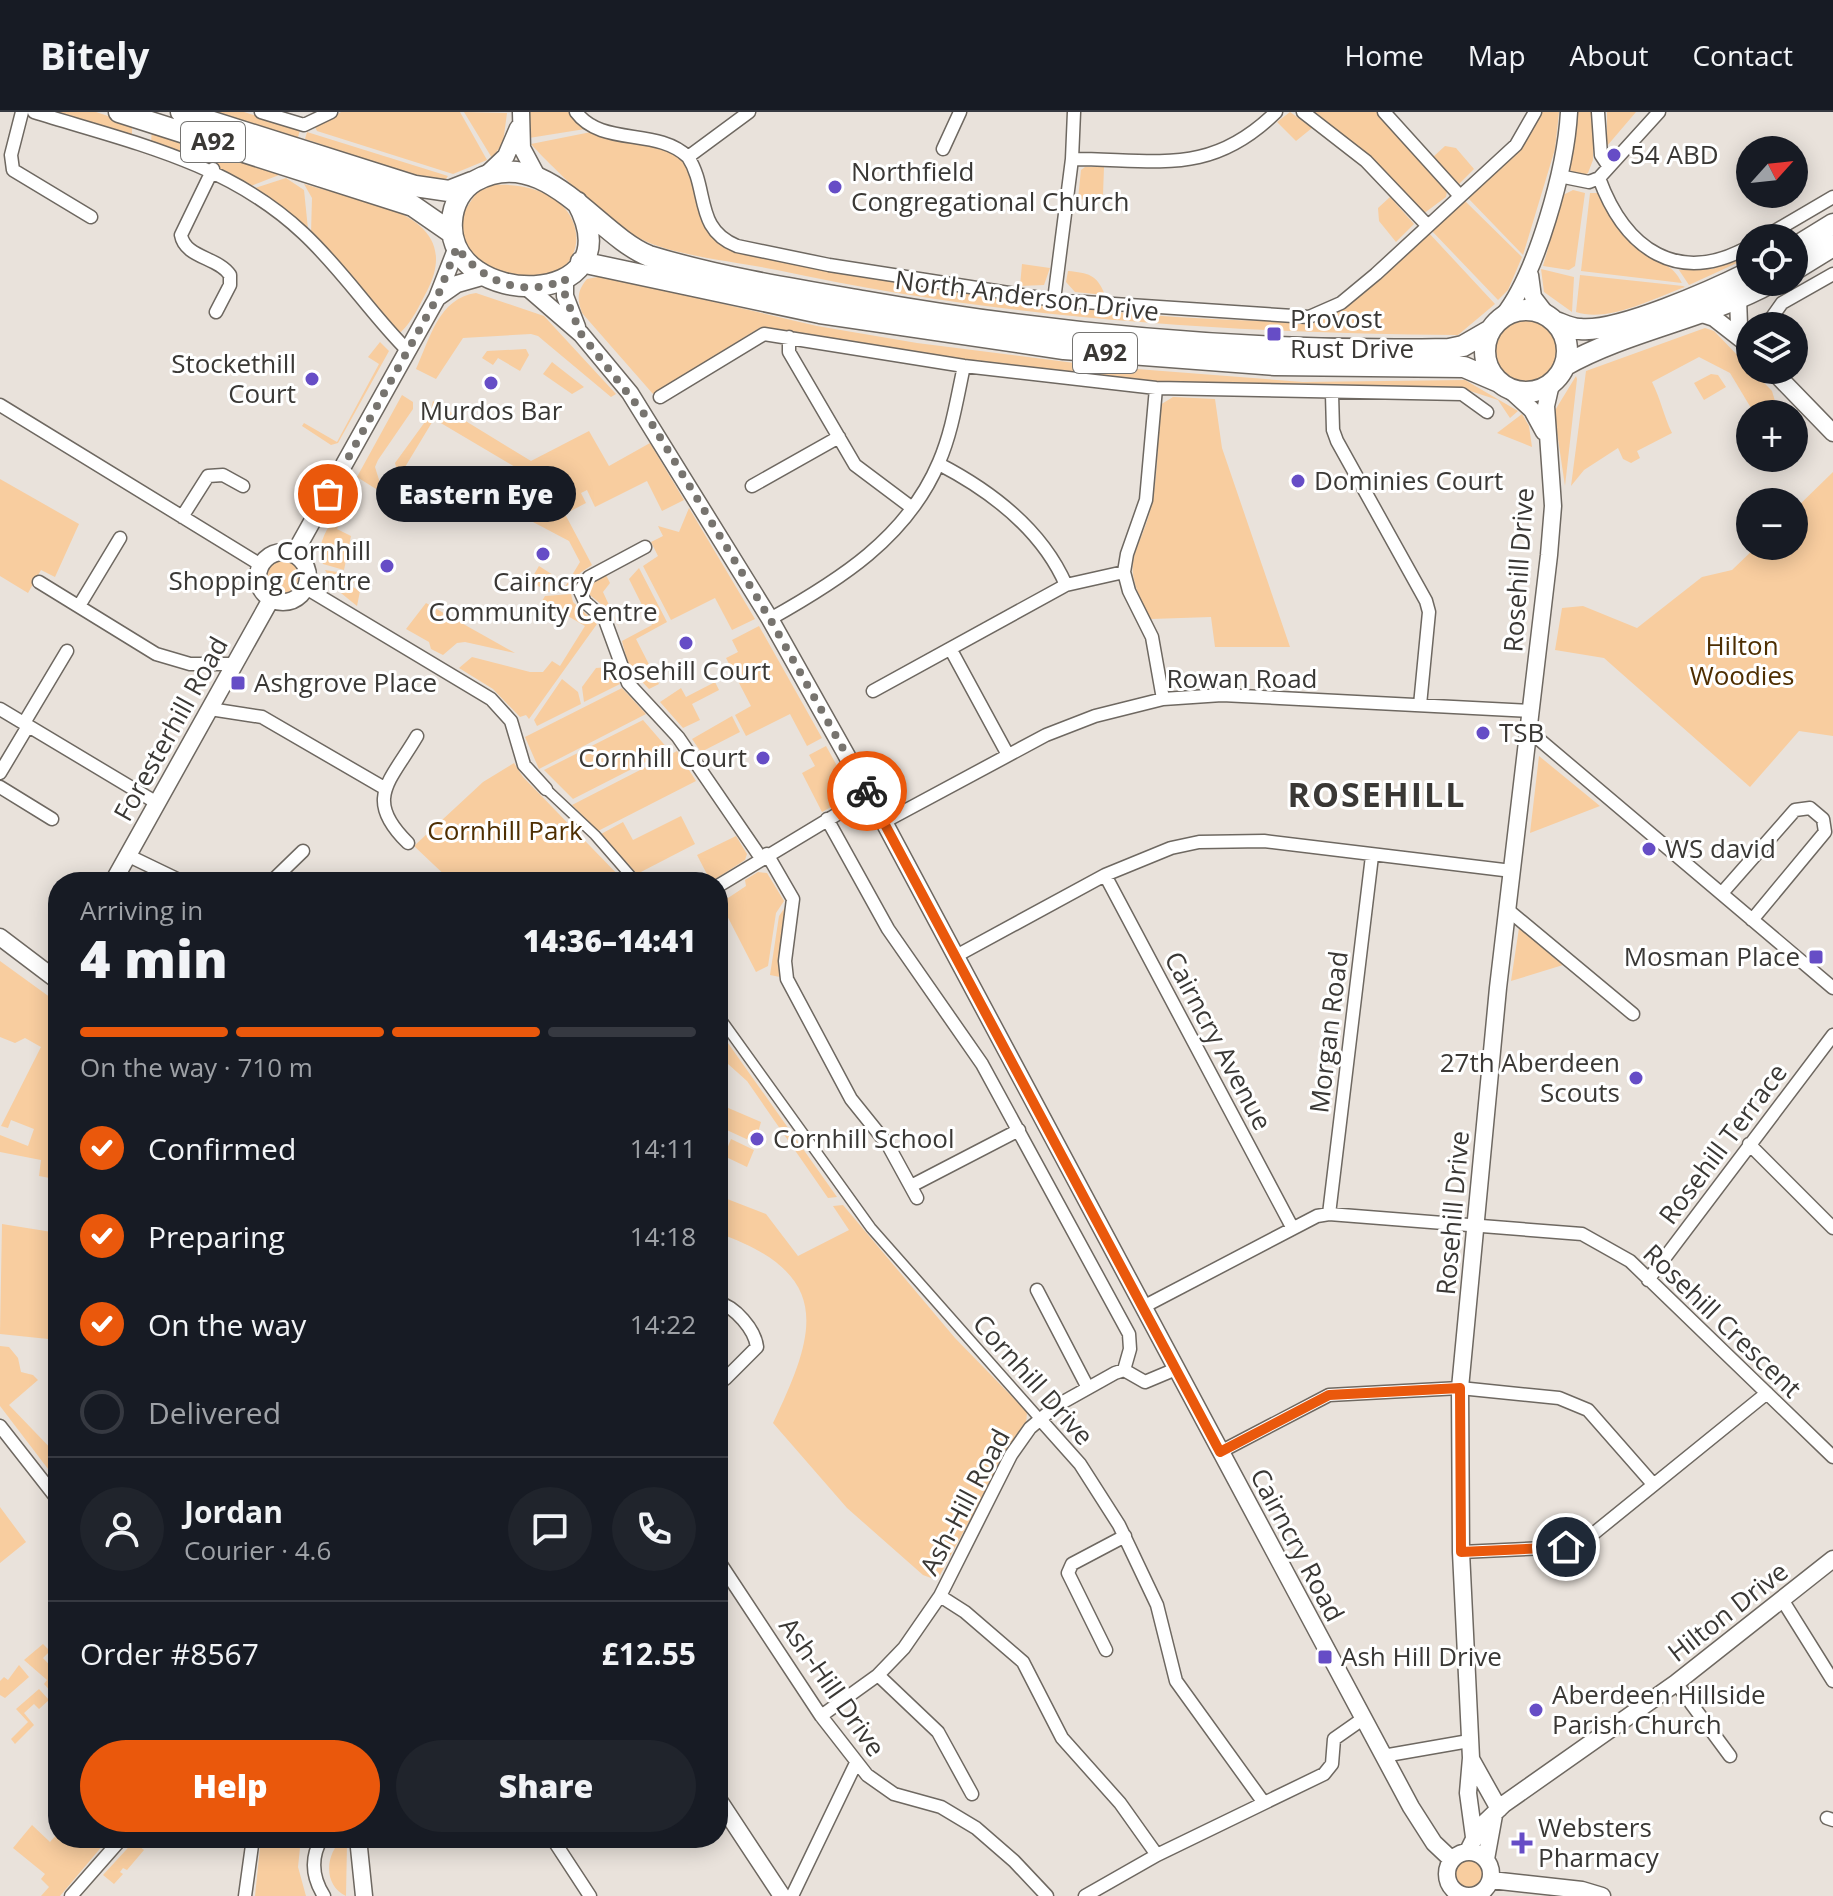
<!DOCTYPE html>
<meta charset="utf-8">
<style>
body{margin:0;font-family:"Open Sans",sans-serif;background:#20242c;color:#f1f3f6;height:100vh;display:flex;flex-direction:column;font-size:30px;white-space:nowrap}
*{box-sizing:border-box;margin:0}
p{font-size:26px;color:#9ea1a6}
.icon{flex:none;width:44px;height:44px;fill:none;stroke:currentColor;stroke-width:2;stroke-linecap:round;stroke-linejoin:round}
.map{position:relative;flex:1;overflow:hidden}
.drawer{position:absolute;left:48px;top:760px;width:680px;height:976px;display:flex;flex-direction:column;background:#171b24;border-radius:32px;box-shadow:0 4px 20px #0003}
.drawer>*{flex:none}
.needle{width:52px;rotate:63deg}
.controls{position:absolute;left:1736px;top:24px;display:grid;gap:16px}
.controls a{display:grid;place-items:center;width:72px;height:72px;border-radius:50%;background:#171b24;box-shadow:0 4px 20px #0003;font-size:40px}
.pin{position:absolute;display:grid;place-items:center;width:68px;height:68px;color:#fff;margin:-34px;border:4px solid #fff;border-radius:50%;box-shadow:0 2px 8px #0007}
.courier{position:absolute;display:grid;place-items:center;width:80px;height:80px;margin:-40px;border:6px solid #ea580c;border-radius:50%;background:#fff;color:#222;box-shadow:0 2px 10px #0007}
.bubble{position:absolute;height:56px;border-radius:28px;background:#171b24;box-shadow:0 4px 20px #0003;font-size:26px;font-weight:800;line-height:56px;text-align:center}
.headline em{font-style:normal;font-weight:800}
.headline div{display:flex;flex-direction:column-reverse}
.headline{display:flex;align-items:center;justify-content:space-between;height:136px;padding:0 32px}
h1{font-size:52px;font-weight:800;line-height:60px}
.bar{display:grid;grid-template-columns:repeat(4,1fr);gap:12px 8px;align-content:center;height:96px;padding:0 32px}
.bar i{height:10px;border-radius:6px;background:#363941}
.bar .active{background:#ea580c}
.bar p{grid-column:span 4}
.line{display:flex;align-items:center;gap:20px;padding:0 32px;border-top:2px solid #363941}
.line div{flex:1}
.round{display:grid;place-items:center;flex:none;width:84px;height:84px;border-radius:42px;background:#20242c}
ol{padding:0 32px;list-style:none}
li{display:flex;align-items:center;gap:24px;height:88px}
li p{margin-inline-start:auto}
li .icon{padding:8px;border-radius:50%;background:#ea580c;color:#fff;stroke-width:4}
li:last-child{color:#9ea1a6}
li i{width:44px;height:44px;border:4px solid #363941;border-radius:50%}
.button{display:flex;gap:16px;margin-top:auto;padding:16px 32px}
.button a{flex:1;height:92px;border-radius:48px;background:#ea580c;color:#fff;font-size:32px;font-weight:800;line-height:92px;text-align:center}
.button a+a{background:#20242c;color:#f1f3f6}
header{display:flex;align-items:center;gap:48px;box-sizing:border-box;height:112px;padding:0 40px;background:#171b24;border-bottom:2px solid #363941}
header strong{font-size:38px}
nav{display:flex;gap:44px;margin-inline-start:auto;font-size:28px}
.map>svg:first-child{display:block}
</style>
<header>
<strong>Bitely</strong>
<nav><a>Home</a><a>Map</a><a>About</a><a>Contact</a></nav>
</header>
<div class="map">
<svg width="1833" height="1784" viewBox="0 0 1833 1784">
<rect width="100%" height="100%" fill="#e9e2db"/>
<path fill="#f8cd9f" d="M54,0H96L132,12V24Z
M205,0H244L300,18L297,29Z
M341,0H460L487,48L453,62L317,19L315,15Z
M464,0L507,1L503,31L492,46Z
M530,0H570L585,17L529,26Z
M1290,0L1312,16L1296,29L1277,10Z
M1312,0H1378L1447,79L1446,85L1423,102L1370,47Z
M1540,0H1559L1555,37L1523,143L1467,85L1524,32Z
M1577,0H1593V48L1588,61L1581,65L1570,58Z
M1607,0H1636L1607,34Z
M152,17L281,59L279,63L251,74L196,45L151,30Z
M307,20L448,64L443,71L322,38L323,33L305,27Z
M591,20C619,27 656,23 680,43C711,69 678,113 736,139C925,177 1117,211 1311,209L1344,195L1428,120L1495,192L1458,223C1229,221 1002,207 777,158C739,150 674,144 641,127C615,115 551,55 531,32Z
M1445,34L1456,36L1474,57L1459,72L1433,45Z
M1085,55H1104L1103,83L1097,89L1078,87L1081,58Z
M286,66L304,78L308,117L255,76Z
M304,72C359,89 468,99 427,179C419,194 413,208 401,220L395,218L356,168L311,121L312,86Z
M493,73C622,66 592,224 467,142L459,107L477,80Z
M1573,78L1585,81L1575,154L1569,158L1543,154L1563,83Z
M1590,81H1599C1608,105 1623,126 1644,141C1662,154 1671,150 1682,171L1581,159Z
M1390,85L1414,112L1396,130L1379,109L1378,96Z
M1464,88L1522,145L1508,178L1498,188L1431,118Z
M1750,141V145L1689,173L1679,158L1712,157Z
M1022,152L1050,156L1044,173L1020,174Z
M1541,157L1574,165L1572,200L1544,180Z
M1068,159C1088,161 1097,162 1105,183L1075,180L1066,170Z
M1580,163L1683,174L1685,175C1654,186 1608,211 1576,200Z
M603,164L817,214L917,231L1098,254L1303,270L1465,268L1518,299L1510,306L1498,288L1467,278L1159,272L939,246L761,215L653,282L582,201C577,187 577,179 587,167Z
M476,181L544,204L616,282L611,285L538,224L531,222L463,226L436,267L416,257C430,226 439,186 476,181Z
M1495 239a32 32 0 1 1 64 0a32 32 0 1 1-64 0Z
M1705,216L1714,219L1772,279L1775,289L1763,301L1758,297L1754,301L1730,261L1699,245L1652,270C1661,288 1664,305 1672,321L1637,339L1640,346L1631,351L1623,347L1618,336L1584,358L1571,374L1586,259Z
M380,230L389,239L338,331L331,333L302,314L304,311L337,330L379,252L368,245Z
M526,237L529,243L520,259L498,246L493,253L482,246L487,239Z
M552,250L584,275L572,282L543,262Z
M1711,262L1718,263L1726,275L1704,288L1694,271Z
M1576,264L1577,267L1565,374L1554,300Z
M402,283L413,290V297L378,348L375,355L380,371L376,377L357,365Z
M1173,285L1215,287L1222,336L1290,535H1215L1211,505L1151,507C1115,443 1141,446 1153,386C1158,356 1158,324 1160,293Z
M433,289L531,349L589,319L609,354L650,331L684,388L662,399L647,369L595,395L587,378L581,381L586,391L565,402L592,453L580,461L572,477L563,478L580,450L569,429L533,410L547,388L535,378L539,369L434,307L399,365L395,351L430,303Z
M1522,302L1529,314L1532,335L1497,321Z
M1833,360V624L1799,619L1750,675L1604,546L1555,538L1562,496L1583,494L1637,516L1702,465L1732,458L1757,434H1794V398Z
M0,367L79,412L55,465L41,458L28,481L0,464Z
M340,396L345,401L337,417L351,424L344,458L323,452C314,431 330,414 340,396Z
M689,396L755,507L732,518L715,486L671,508L643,454L658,444L651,430L663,424L658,414L679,420Z
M264 465a19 19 0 1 1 38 0a19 19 0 1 1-38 0Z
M539,454L564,470L559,478L548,480L530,469Z
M639,456L667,510L636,527L659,572L649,577L629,556L622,529L652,513L629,467Z
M325,458L344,461L354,470L351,474L360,479L357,494L336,477Z
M605,461L610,471L603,480L620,517L611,500L586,480L593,469Z
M571,482L573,490L597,512L529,607L526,603L520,605L493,577L459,556L472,545L530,560H543L552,549L560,554L585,514L542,489L545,484Z
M426,491L515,541L465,530L457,531L443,543L431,537L429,530L406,517Z
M759,514L822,626L807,634L790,602L746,624L735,603L751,594L726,546L738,540L732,528Z
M610,555L620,572L584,590L582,575L596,556Z
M562,567L578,580L581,592L537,614L534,608Z
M715,570L719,578L692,592L700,608L683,616L660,590L681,576L686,585Z
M622,576L646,602L539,657L525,625Z
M732,604L740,620L701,640L692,627Z
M643,608L669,638L573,687L544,658Z
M826,634L850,677L845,687L822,700L802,661L815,654L809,643Z
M677,639L696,669L598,719L572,693Z
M1539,644L1600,694L1530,721Z
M514,651L523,665L625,770H452L414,734L483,670Z
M681,704L695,732L637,762L601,722L623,710L633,728Z
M736,724L747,742L745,748L711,770L697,743Z
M758,760L767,761L784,789L776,801L768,854L756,860L718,786L723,782L728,786L746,774L745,768Z
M788,791L779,859L780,865L770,863L779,804Z
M1519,816L1563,853L1511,869Z
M0,849L58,891V1053L55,1067L39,1064L41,1048L0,1040V1023L28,1034L34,1017L11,1008L8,1016L1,1014L41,935L25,926L15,931L0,925Z
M718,917L837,1085L828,1086L747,969L718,943Z
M726,995L761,1010L755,1031L718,1014V1002Z
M731,1027L754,1038L747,1055L724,1044Z
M722,1085L766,1102L798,1144L849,1118L833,1094L843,1093L955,1226L1027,1300L1026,1313L1009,1336L940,1463L931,1466L923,1463L847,1396L773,1311C817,1219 834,1162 718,1121V1094Z
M2,1112L58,1121V1228L0,1222Z
M0,1234L9,1235L18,1246L21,1260L33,1263L38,1268L9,1293L58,1344V1370L0,1294Z
M0,1395L26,1430L0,1451Z
M43,1532L50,1539L43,1546L58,1562L53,1582L44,1572L47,1568L24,1548Z
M19,1553L29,1565L5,1586L0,1583V1569L4,1565L8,1568Z
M39,1577L49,1588L39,1597L34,1592L24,1601L34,1613L15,1632L11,1627L28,1610L16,1597Z
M32,1713L50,1730L58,1721V1726H109L60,1784H41L49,1775L41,1767L45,1762L13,1736Z
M137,1726L134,1730L144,1738L127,1758L123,1756L120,1760L123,1762L114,1772L103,1763Z
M261,1726H301L298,1755L306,1784H255Z
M343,1727L347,1731L346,1784C323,1774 325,1741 343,1727Z
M1455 1761a14 14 0 1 1 28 0a14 14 0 1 1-28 0Z"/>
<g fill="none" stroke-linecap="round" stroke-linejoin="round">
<g stroke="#6e6861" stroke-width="12">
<path id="pedestrian" d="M546,677L595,723L636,770
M718,903L871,1116L1039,1306"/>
</g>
<g stroke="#6e6861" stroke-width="15">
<path id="minor" d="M22,0L11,43L13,58L91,105
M34,0C130,30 228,50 303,121C342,157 371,202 408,239
M261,0L304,13L331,0
M576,0C602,35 657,15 688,45L749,0
M1303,0L1366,49L1427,113
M1384,0L1460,84
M1598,0L1601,43L1609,55
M943,37L960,0
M688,45C709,77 694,117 737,134L829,153L1054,188L1309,205L1341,191L1376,162L1516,33L1535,0
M1072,47C1157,47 1210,65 1276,0
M213,57L181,123C185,146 218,145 230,163V173L216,200
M1559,64L1589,70L1599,66L1659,0
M1599,66C1625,137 1678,175 1750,134
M1763,126L1833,85
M1054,188L1072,47L1074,0
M1770,208L1782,191L1833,162
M789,225V240L855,353L911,395
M1156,276L1146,388L1127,442L1124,460L1129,479L1152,525L1163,587
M1332,282L1333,318L1337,329L1426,489L1429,500L1420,593
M660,285L764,222L964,254L1156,276L1462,282L1487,300
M0,293L261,453
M939,352C991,379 1042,418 1066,473
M752,374L839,325
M182,405L208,364L223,363L243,374
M645,435L589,465L580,479L585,490L605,508L628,571L678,625L761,746
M39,470L156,542L190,552H235
M306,476L491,587L511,609L524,653L546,677
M79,494L120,426
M770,507C838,469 907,426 939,350C952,320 957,286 964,254
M951,538L1008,643
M873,579L1066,473L1124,460
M0,597L157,691
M210,597L262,605L386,677
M24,611L67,539
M1528,618L1833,876
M0,661L28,614
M0,675L52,707
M827,707L888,817L982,952L1129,1222L1130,1237L1124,1258
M884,710L1046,623L1095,604L1163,587L1222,583L1531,599
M408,731C363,687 390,670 417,624
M767,742L793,787L785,849L787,867L851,987L888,1033L917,1086
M129,744L183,770
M1105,763L1292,1115
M271,770L303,739
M718,774L869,683
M1722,781L1795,698L1810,696L1823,707L1825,720L1752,808
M1508,798L1633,902
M956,844L1105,763L1171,736L1199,730L1264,729L1512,759
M1749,1032L1833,1116
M911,1074L1019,1018
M1329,1102L1372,744
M1648,1168L1833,923
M1037,1178L1088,1276
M718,1191C735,1194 755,1218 757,1235L725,1267
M1143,1195L1317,1104L1329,1102L1582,1122L1630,1149L1833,1345
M1039,1306L1080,1352L1119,1413L1157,1493L1176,1569L1264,1691
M0,1314L58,1388
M1220,1340L1329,1283L1460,1276L1559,1286L1588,1298L1653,1372
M1461,1440L1566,1435L1588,1426L1767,1281
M718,1448L821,1604L867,1663L894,1682L941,1695L976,1716L1014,1749L1047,1784
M940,1484L965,1500L1023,1550L1062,1626L1120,1691L1157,1743
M1783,1489L1833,1569
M1106,1538L1068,1461L1072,1452L1125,1424
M878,1563L938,1620L972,1682
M1676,1571L1730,1644
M821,1604L878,1563L904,1536L940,1484L1011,1343L1030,1316L1056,1294L1115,1261L1124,1258L1145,1270L1176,1257
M1383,1644L1469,1629
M1827,1706L1833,1708
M322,1726C310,1746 312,1765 324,1784
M552,1726L590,1784
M71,1784L122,1726
M245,1784L253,1726
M792,1784L856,1651
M1085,1784L1157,1743L1324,1662L1332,1652L1334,1627L1364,1606"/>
</g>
<g stroke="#6e6861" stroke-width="19">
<path id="tertiary" d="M521,0L522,36L538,66
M487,62L506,44L518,16
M1530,163L1533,185L1546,202
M565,167V184L577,215
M529,177L581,222L630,281L770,507L884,710L1411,1695L1434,1731L1452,1748
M1733,177L1738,186L1739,213L1748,232
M437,186L457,172L485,164
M1702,202L1714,206L1746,231
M1503,204C1537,161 1566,56 1569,0
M1772,258L1833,321
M1509,277L1532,298L1544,320
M258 465a25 25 0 1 1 50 0a25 25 0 1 1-50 0Z
M294,442L437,186L457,135
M113,770L271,487
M0,825L58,869
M1471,1647L1499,1697
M718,1687L782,1784
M1474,1725L1468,1681L1471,1646L1461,1440L1460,1276L1498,876L1549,443L1553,394L1546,294L1551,272
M358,1726L364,1784
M1468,1739L1480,1715L1504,1692L1676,1571L1833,1447
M1447 1762a22 22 0 1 1 44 0a22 22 0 1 1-44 0Z
M1486,1747L1494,1703
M1491,1768L1582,1778L1602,1784"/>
</g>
<g stroke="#6e6861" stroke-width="23">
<path id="primary" d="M119,0L413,94L452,121
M181,0L415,74L449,79L472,70
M577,90C637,200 445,198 452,109C453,93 461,77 475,69C544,30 595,122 649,144C718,165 792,177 863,189C1056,223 1253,241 1449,237L1463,234L1489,219
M1794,136L1833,112
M581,150L820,201L1064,237L1275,253L1464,255L1499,270
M1794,158L1833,134
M1485 239a41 41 0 1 1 82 0a41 41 0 1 1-82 0Z
M1556,210C1564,213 1572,217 1580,217C1618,221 1714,178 1750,160
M1564,254C1627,218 1707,206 1772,170"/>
</g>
<use href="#pedestrian" stroke="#fff" stroke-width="9"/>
<use href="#minor" stroke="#fff" stroke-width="12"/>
<use href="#tertiary" stroke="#fff" stroke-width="16"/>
<use href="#primary" stroke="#fff" stroke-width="20"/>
</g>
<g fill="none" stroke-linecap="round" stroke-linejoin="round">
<path stroke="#77746f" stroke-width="8" stroke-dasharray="0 14.4" d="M328,382L437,186L457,135C481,170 526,187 565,167V184L581,222L652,312L770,507L867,679"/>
<path stroke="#ea580c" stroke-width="10" d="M867,679L1220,1340L1329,1283L1460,1276L1461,1440L1566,1435"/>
</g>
<g fill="#664dc6" stroke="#fff" stroke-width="3">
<circle cx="1614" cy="43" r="8"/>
<circle cx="835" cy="75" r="8"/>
<rect x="1266" y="214" width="16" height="16" rx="4"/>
<circle cx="312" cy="267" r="8"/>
<circle cx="491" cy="271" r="8"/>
<circle cx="1298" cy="369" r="8"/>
<circle cx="543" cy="442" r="8"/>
<circle cx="387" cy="454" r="8"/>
<circle cx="686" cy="531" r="8"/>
<rect x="230" y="563" width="16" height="16" rx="4"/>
<circle cx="1483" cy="621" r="8"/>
<circle cx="763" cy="646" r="8"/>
<circle cx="1649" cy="737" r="8"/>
<rect x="1808" y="837" width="16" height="16" rx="4"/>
<circle cx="1636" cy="966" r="8"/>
<circle cx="757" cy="1027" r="8"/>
<rect x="1317" y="1537" width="16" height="16" rx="4"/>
<circle cx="1536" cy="1598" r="8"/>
<path d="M1518 1719h8v8h8v8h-8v8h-8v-8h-8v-8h8z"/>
</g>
<g text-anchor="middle" stroke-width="6" stroke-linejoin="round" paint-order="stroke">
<g fill="#fff" stroke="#757472" stroke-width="2">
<rect x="181" y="10" width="64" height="40" rx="6"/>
<rect x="1073" y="221" width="64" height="40" rx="6"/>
</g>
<g font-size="24" font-weight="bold" fill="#3a3835">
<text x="213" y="38">A92</text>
<text x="1105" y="249">A92</text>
</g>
<g font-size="26" fill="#3a3835" stroke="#fff" text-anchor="start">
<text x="1630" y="52">54 ABD</text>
<text x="851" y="69">Northfield<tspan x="851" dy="30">Congregational Church</tspan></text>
<text x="1290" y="216">Provost<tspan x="1290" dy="30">Rust Drive</tspan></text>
<text x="296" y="261" text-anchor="end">Stockethill<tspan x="296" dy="30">Court</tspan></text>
<text x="491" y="308" text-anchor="middle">Murdos Bar</text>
<text x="1314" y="378">Dominies Court</text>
<text x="371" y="448" text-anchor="end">Cornhill<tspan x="371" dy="30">Shopping Centre</tspan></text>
<text x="543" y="479" text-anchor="middle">Cairncry<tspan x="543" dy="30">Community Centre</tspan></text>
<text x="686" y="568" text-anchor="middle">Rosehill Court</text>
<text x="254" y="580">Ashgrove Place</text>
<text x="1499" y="630">TSB</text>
<text x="747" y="655" text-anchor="end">Cornhill Court</text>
<text x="1665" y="746">WS david</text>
<text x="1800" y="854" text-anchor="end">Mosman Place</text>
<text x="1620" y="960" text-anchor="end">27th Aberdeen<tspan x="1620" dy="30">Scouts</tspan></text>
<text x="773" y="1036">Cornhill School</text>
<text x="1341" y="1554">Ash Hill Drive</text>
<text x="1552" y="1592">Aberdeen Hillside<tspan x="1552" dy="30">Parish Church</tspan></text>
<text x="1538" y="1725">Websters<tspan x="1538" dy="30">Pharmacy</tspan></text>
</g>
<g font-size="26" fill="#3a3835" stroke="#fff">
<text transform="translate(1027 184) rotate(7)" y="9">North Anderson Drive</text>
<text transform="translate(1519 458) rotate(-86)" y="9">Rosehill Drive</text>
<text x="1242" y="576">Rowan Road</text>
<text transform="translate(171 617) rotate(-61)" y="9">Foresterhill Road</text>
<text transform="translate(1329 920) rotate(-83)" y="9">Morgan Road</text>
<text transform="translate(1218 929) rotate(62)" y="9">Cairncry Avenue</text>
<text transform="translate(1723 1032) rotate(-53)" y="9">Rosehill Terrace</text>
<text transform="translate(1453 1101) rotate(-85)" y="9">Rosehill Drive</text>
<text transform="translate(1722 1209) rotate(44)" y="9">Rosehill Crescent</text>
<text transform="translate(1033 1268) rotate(48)" y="9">Cornhill Drive</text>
<text transform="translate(965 1390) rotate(-62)" y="9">Ash-Hill Road</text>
<text transform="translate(1297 1433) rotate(62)" y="9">Cairncry Road</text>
<text transform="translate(1728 1500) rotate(-38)" y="9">Hilton Drive</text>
<text transform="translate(832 1575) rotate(55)" y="9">Ash-Hill Drive</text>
</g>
<g font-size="26" fill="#4e2e01" stroke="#fff">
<text x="1742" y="543">Hilton<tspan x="1742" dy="30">Woodies</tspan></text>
<text x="505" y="728">Cornhill Park</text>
</g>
<g font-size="34" font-weight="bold" letter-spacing="2" fill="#3a3835" stroke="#fff">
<text x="1377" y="695">ROSEHILL</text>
</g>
</g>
</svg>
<div class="controls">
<a><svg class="needle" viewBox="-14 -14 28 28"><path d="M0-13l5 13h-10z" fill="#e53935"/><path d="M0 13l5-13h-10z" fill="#9ea1a6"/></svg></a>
<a><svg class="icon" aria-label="locate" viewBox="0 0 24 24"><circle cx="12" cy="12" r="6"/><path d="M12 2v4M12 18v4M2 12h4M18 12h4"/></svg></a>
<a><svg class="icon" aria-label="layers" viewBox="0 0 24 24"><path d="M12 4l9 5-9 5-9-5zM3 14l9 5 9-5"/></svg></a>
<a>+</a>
<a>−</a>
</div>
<div class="pin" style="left:328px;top:382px;background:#ea580c"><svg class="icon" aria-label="bag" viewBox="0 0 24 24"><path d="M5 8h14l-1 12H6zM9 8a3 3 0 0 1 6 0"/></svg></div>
<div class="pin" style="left:1566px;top:1435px;background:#1f2937"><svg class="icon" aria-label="home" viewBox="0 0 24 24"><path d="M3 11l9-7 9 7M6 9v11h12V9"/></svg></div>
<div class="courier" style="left:867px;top:679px"><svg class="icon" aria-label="bike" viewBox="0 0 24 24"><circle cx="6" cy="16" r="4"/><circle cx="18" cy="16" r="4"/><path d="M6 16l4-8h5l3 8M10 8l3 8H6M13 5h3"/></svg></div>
<div class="bubble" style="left:376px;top:354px;width:200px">Eastern Eye</div>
<section class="drawer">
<div class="headline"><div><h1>4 min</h1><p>Arriving in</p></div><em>14:36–14:41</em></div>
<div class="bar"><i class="active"></i><i class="active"></i><i class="active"></i><i></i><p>On the way · 710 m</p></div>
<ol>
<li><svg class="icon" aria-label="check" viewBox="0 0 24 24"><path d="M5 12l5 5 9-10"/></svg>Confirmed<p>14:11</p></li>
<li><svg class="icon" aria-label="check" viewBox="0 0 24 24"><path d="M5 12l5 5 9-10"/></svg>Preparing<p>14:18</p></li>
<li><svg class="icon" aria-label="check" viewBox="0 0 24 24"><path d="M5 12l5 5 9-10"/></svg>On the way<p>14:22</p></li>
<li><i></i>Delivered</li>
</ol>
<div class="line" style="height:144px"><a class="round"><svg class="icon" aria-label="person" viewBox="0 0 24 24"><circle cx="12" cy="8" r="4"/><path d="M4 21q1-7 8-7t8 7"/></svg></a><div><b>Jordan</b><p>Courier · 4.6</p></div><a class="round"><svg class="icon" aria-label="chat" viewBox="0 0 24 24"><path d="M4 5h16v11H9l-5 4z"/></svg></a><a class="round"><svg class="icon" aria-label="phone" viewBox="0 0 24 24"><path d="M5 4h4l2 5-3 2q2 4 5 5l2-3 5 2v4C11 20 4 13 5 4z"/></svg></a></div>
<div class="line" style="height:104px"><div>Order #8567</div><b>£12.55</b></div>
<div class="button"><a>Help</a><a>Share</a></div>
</section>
</div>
